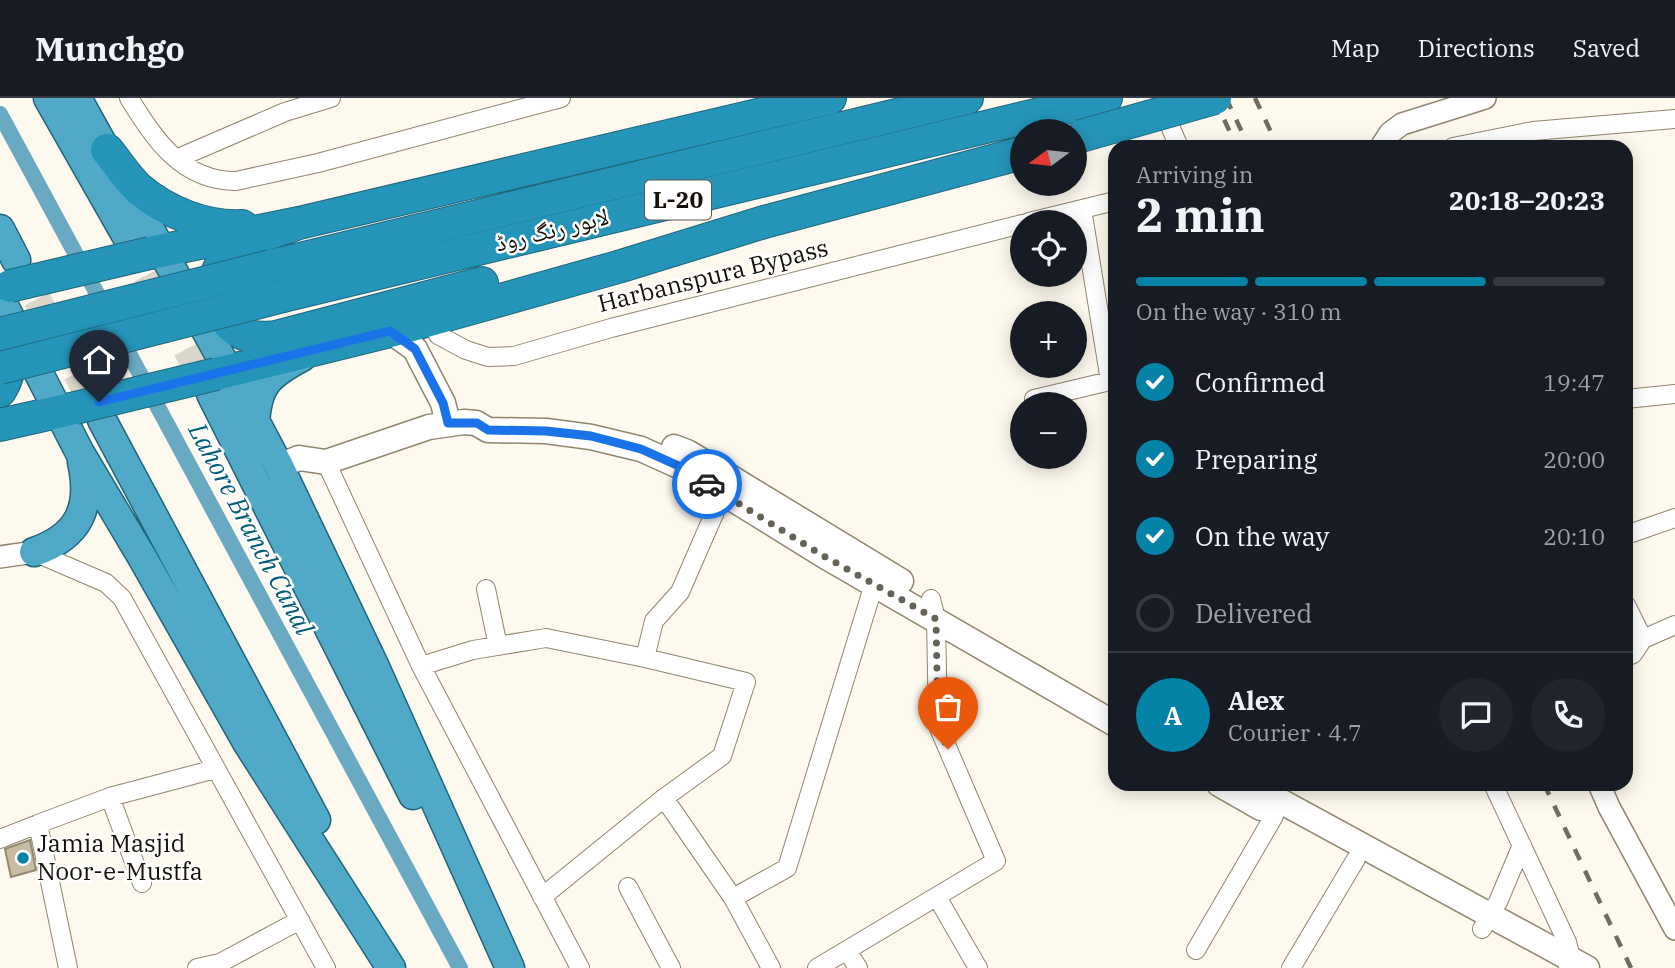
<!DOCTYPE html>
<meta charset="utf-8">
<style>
body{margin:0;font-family:"IBM Plex Serif","Noto Naskh Arabic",serif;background:#20242c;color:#f1f3f6;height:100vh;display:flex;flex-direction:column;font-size:26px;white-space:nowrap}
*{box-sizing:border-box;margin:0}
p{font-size:23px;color:#9ea1a6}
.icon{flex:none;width:38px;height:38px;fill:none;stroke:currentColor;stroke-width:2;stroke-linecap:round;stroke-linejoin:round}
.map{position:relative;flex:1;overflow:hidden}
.side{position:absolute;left:1108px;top:42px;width:525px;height:651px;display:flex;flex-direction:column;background:#171b24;border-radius:21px;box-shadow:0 4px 18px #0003}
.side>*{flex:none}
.needle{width:46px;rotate:255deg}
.fabs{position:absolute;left:1010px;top:21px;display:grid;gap:14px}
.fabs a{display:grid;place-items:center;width:77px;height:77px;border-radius:50%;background:#171b24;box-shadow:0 4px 18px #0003;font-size:35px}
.pin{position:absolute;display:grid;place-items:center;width:60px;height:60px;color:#fff;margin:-72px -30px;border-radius:50% 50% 50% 0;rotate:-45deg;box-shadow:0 0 7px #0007}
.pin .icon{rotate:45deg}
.courier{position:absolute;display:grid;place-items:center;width:70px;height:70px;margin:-35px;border:5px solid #1a73e8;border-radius:50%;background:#fff;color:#222;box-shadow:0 2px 9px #0007}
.summary em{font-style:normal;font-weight:800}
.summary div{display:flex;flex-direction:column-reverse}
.summary{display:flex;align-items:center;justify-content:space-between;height:119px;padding:0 28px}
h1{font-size:46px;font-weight:800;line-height:52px}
.bar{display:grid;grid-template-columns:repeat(4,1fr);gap:10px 7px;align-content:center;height:84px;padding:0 28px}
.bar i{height:9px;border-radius:5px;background:#363941}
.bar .on{background:#0483a7}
.bar p{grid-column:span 4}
.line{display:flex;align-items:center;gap:18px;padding:0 28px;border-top:2px solid #363941}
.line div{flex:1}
.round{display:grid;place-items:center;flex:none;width:74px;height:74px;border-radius:37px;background:#20242c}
ol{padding:0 28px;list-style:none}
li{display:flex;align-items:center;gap:21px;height:77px}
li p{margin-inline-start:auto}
li .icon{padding:7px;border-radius:50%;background:#0483a7;color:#fff;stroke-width:4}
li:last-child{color:#9ea1a6}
li i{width:38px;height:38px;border:4px solid #363941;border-radius:50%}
header{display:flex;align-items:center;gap:42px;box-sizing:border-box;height:98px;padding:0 35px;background:#171b24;border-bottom:2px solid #363941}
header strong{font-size:33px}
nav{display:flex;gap:38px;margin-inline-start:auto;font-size:24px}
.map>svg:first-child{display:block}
</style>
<header>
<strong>Munchgo</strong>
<nav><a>Map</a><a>Directions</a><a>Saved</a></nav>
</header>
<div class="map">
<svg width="1675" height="870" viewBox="0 0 1675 870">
<rect width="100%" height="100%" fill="#fef9ee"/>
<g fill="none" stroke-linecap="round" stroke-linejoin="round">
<path stroke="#6aa9c2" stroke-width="16" d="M0,16L107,214
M119,237L460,870"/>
</g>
<path fill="#c8bca2" stroke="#948870" stroke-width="2" d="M30,742L36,772L11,779L5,751Z"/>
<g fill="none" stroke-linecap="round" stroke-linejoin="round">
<path stroke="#dbd6cc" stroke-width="28" stroke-dasharray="28 14" stroke-linecap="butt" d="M127,140L211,296
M17,164L102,322"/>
<g stroke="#90856d" stroke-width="20">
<path id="minor" d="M129,0C155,42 182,83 236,83L318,65L561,0
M1161,7L1179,49
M1453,49L1533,33L1675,21
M176,61L285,14L331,0
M1029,124L1115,103
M431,222L438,237L466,252L488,259L514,258L611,230L1022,126
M1034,301L1110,283L1082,111
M1626,301L1675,296
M326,364L421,568L580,870
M728,384L680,494L654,523L645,560L746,584L722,658L664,700L733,800
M1626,437L1675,420
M34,454L106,485L122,500L326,870
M486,491L498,548
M1626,507L1643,541L1675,527
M1626,559L1633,556L1643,541
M421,568L473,552L546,540L645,560
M1493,686L1567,844L1571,860L1568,868
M110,699L142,785
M38,726L110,699L215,671
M0,741L38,726L68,870
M628,789L671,870
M542,799L664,700
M937,799L978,870
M1482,831L1498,804L1522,747
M847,852L858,870
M1196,852L1274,718
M197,870L220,865L300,822
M771,870L733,800L787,770L874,486L875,477
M817,870L996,763L938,628L936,521L931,501
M1291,870L1356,761"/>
</g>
<g stroke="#90856d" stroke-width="24">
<path id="tertiary" d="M1381,49L1390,35L1402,26L1485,0
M0,459L34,454
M1599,686L1609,709L1675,831"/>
</g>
<g stroke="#90856d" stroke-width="27">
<path id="secondary" d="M390,233L415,251L443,305L448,325
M674,349L687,354L730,379L901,483
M279,368L299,360L326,364L429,329L464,324L476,325L488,332L546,333L591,339L641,351L681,369L823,457L1115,626
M1219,686L1261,710
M1249,686L1587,870"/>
</g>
<g stroke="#1f667b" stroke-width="31">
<path id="trunk" d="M48,0L126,137
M77,0L228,272L279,368L374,567L510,870
M0,131L16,162
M0,200L80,355L142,459L248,646L391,870
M211,296L413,697
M102,322L316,722
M255,326C257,287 268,277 302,259
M34,454C80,438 92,409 82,364"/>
</g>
<g stroke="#1f667b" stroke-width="34">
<path id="motorway" d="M107,52C117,64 127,80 139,91C166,114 206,130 242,128
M299,125C276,134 244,140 227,159C203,184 216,228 249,238C258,241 266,240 276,239L482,185
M150,155L299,125L830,0
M271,168L967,0
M283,198L1106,0
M0,236C14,254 11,275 0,293
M216,276L390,233L618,169L764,124L1022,55
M0,327L75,310"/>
</g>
<use href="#minor" stroke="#fff" stroke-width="18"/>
<use href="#tertiary" stroke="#fff" stroke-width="21"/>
<use href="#secondary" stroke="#fff" stroke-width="24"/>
<use href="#trunk" stroke="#50aac7" stroke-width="28"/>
<use href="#motorway" stroke="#2594b9" stroke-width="32"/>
<path stroke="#716c62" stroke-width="4.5" stroke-dasharray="12 12" stroke-linecap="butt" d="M1214,0L1237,49
M1226,0L1249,49
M1255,0L1278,49
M1544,686L1631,870"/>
<g stroke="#1f667b" stroke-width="34" stroke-linecap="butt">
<path id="motorway-bridge" d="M1081,38L1215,0
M10,188L150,155
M0,236L271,168
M0,270L283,198
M75,310L216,276"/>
</g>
<use href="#motorway-bridge" stroke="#2594b9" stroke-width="32"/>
</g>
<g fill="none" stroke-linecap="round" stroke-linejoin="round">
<path stroke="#676258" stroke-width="7" stroke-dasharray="0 12.6" d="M707,386L822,457L936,521L938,628L948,651"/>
<path stroke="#1a73e8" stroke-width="9" d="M99,304L390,233L415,251L443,305L448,325H477L488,332L546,333L591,338L641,351L681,369L707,386"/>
</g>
<circle fill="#0483a7" stroke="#fff" stroke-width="2.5" cx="23" cy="760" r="7"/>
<g text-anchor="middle" stroke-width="5" stroke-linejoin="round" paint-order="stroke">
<rect fill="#fff" stroke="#5b5852" stroke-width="2" x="645" y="82.5" width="66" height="39" rx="5"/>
<g font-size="23" font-weight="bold" fill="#151108">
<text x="678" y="110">L-20</text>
</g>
<g font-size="24" fill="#151108" stroke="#fff">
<text transform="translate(552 132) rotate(-14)" y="8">لاہور رنگ روڈ</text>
<text transform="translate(713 178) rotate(-14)" y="8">Harbanspura Bypass</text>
</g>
<g font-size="24" fill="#151108" stroke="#fff" text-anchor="start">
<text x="37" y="754">Jamia Masjid<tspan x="37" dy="28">Noor-e-Mustfa</tspan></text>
</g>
<g font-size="26" font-style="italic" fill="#045d78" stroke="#fff">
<text transform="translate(251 431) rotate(62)" y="9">Lahore Branch Canal</text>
</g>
</g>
</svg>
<div class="fabs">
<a><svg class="needle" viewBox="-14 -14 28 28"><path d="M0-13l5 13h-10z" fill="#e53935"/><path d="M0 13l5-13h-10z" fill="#9ea1a6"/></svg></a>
<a><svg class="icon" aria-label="locate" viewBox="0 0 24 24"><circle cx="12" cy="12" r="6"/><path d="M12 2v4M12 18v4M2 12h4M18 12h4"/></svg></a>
<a>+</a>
<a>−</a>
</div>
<div class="pin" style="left:948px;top:651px;background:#ea580c"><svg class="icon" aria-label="bag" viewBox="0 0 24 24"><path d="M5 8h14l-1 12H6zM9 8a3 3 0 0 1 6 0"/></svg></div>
<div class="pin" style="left:99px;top:304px;background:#1f2937"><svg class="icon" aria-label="home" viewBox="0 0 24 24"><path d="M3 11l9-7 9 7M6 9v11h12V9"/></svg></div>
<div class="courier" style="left:707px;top:386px"><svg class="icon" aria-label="car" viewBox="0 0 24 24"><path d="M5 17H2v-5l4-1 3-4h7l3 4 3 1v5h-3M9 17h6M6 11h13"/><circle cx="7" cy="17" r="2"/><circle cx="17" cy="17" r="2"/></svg></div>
<section class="side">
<div class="summary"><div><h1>2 min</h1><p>Arriving in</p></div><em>20:18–20:23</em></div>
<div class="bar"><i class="on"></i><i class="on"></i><i class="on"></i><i></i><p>On the way · 310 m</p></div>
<ol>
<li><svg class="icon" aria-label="check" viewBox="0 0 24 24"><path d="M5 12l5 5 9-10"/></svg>Confirmed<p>19:47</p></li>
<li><svg class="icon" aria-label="check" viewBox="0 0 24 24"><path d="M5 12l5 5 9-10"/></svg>Preparing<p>20:00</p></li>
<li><svg class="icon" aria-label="check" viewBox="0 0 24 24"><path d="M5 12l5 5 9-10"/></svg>On the way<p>20:10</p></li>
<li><i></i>Delivered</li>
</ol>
<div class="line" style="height:126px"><b class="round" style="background:#0483a7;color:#fff">A</b><div><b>Alex</b><p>Courier · 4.7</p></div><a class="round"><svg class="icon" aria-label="chat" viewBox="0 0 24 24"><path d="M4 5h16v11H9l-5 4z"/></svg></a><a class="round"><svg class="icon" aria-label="phone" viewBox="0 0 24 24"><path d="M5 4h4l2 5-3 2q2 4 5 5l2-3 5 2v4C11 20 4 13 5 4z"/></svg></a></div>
</section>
</div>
